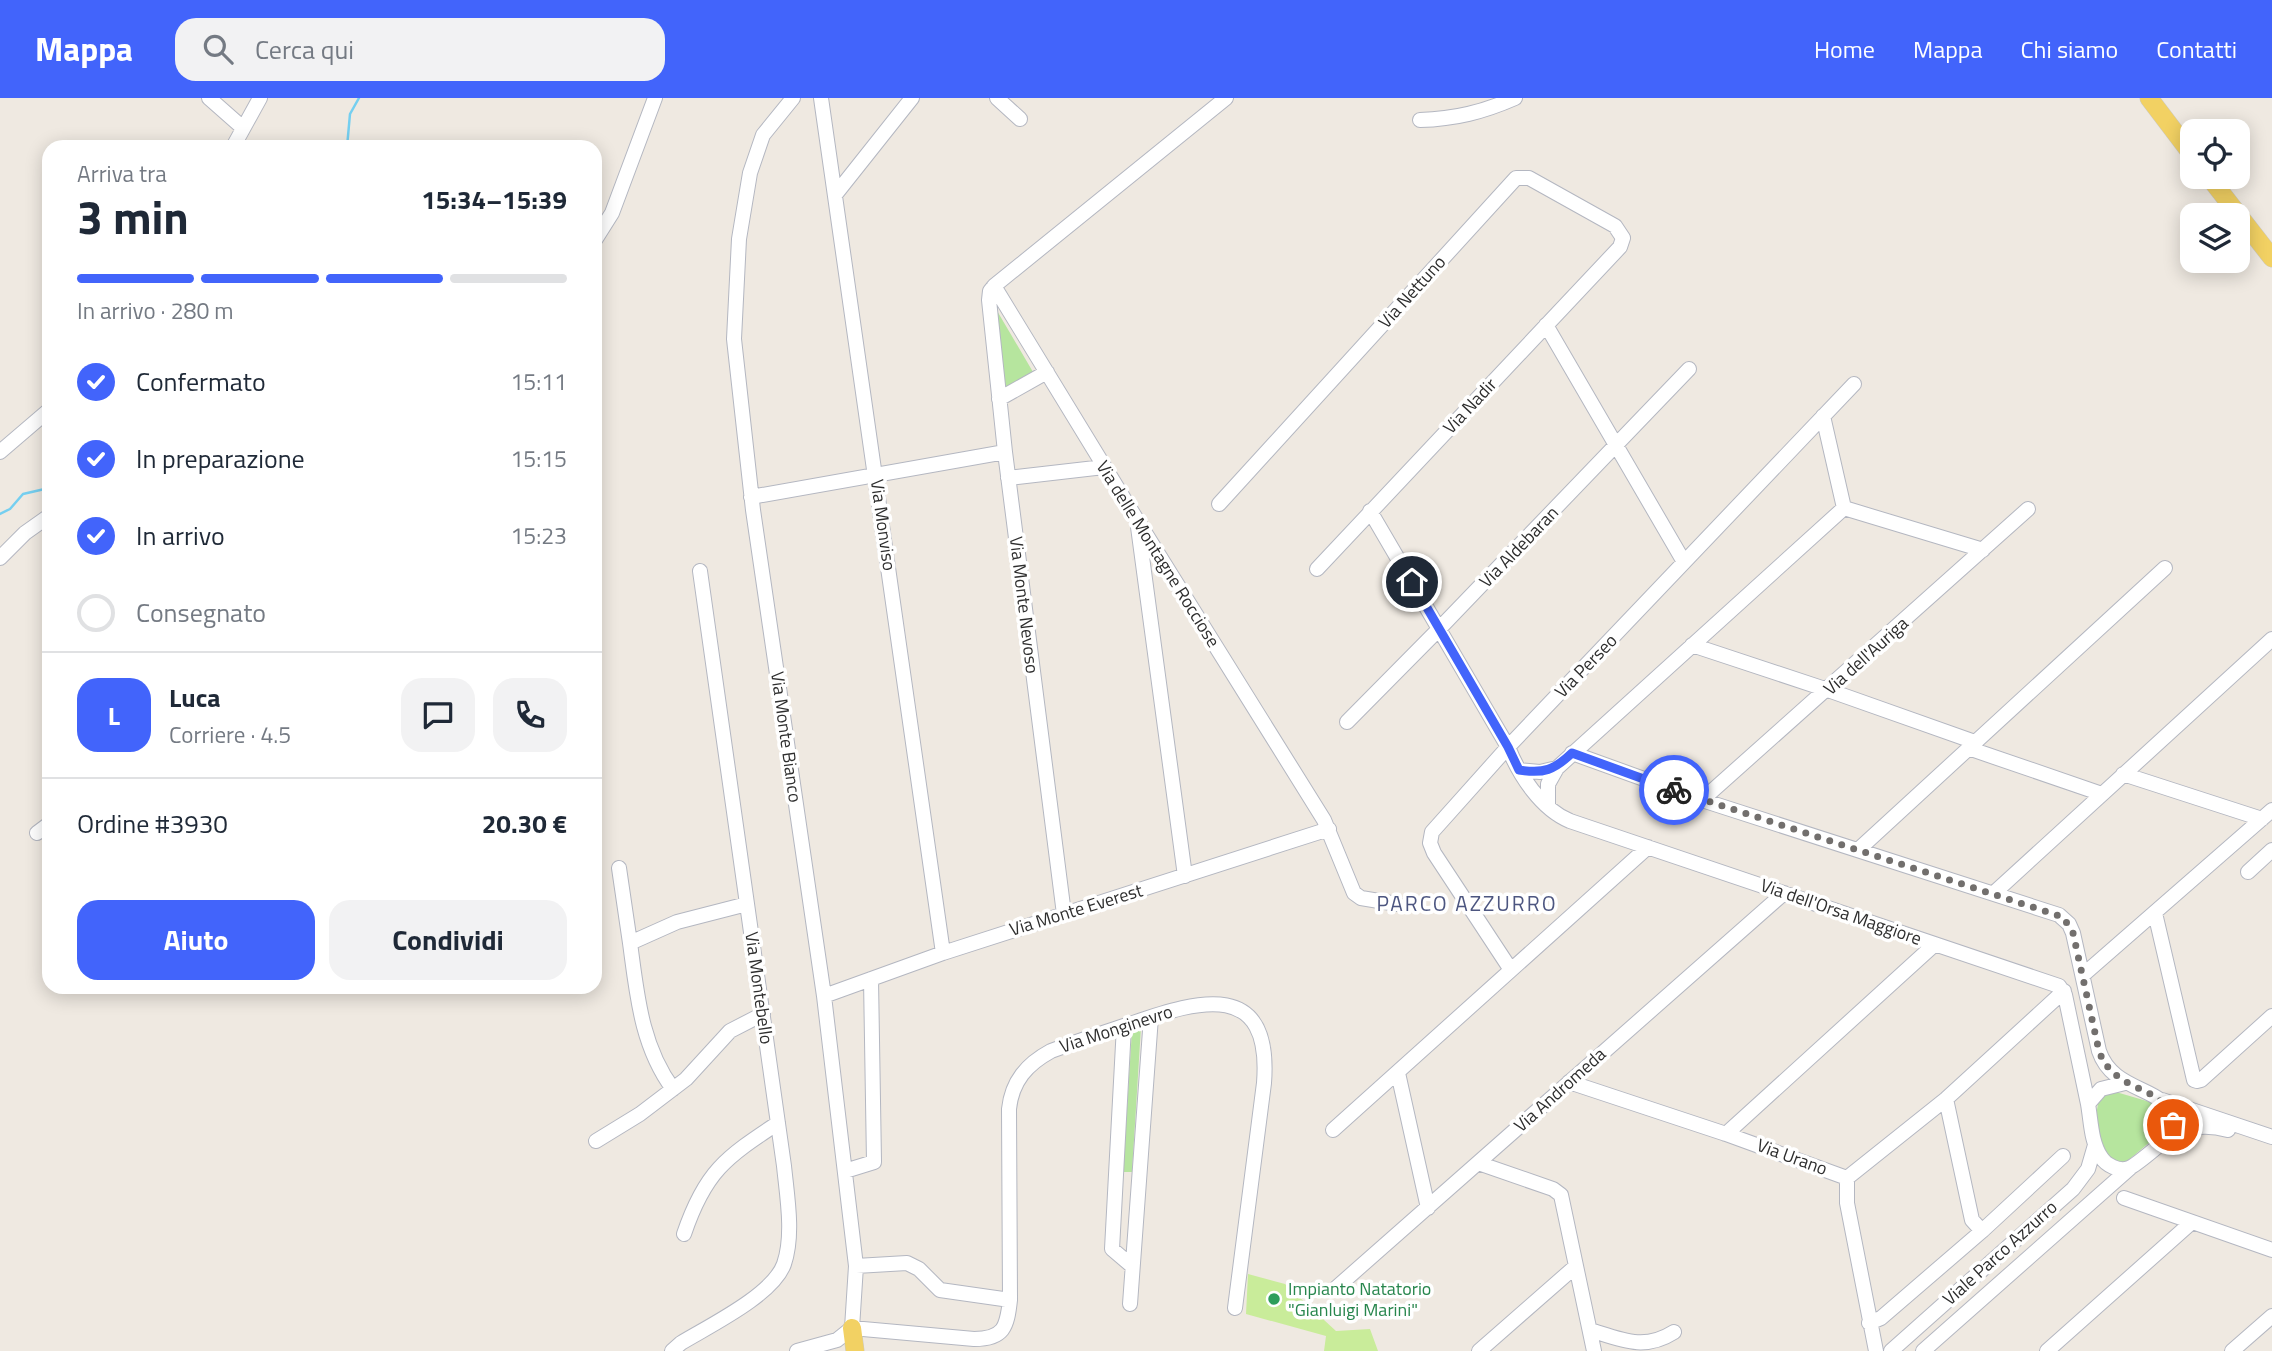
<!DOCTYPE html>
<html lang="it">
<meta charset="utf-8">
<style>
body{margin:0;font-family:"Titillium Web",sans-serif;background:#f2f2f3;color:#1f2937;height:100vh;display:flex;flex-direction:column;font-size:26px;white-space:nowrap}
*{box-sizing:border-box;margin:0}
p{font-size:23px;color:#747a83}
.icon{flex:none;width:38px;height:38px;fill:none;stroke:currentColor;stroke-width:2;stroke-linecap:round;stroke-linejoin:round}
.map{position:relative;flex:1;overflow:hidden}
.side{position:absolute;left:42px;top:42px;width:560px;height:854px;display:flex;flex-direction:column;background:#fff;border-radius:21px;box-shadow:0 4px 18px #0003}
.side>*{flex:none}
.controls{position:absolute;left:2180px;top:21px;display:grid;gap:14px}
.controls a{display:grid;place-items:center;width:70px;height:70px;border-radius:14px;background:#fff;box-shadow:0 4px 18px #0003;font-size:35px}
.pin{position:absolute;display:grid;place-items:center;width:60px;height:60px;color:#fff;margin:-30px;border:4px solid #fff;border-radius:50%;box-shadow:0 2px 7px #0007}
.courier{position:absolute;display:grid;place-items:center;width:70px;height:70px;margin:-35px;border:5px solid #4264fb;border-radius:50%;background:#fff;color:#222;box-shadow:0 2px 9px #0007}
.headline em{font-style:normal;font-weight:700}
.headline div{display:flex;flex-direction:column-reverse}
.headline{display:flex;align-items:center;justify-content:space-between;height:119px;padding:0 35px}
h1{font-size:46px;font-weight:700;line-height:52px}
.bar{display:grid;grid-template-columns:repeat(4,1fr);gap:10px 7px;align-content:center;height:84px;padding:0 35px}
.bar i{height:9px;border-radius:5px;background:#e0e1e3}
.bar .current{background:#4264fb}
.bar p{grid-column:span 4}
.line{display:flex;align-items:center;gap:18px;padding:0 35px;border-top:2px solid #e0e1e3}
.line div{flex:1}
.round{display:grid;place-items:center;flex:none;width:74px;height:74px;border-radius:21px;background:#f2f2f3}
ol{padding:0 35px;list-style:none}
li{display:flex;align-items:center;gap:21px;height:77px}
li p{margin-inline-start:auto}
li .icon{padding:7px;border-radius:50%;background:#4264fb;color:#fff;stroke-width:4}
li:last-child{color:#747a83}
li i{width:38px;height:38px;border:4px solid #e0e1e3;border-radius:50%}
.cta{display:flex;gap:14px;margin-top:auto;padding:14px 35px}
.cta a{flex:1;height:80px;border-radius:21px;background:#4264fb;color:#fff;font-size:28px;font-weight:700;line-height:80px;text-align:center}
.cta a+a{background:#f2f2f3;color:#1f2937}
header{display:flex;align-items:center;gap:42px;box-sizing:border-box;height:98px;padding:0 35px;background:#4264fb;color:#fff}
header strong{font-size:33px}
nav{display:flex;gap:38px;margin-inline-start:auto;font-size:24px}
.search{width:490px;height:63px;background:#f2f2f3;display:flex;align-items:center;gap:18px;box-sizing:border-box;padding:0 24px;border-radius:21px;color:#747a83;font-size:26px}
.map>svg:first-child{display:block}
</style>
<header>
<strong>Mappa</strong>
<div class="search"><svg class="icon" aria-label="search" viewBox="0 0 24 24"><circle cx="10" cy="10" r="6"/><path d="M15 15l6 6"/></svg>Cerca qui</div>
<nav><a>Home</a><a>Mappa</a><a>Chi siamo</a><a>Contatti</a></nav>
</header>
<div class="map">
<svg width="2272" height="1253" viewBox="0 0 2272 1253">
<rect width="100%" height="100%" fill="#efe9e1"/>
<path fill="#b6e59e" d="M993,206L1033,274L1001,293Z
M1141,929L1132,1074H1123L1132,932Z
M2116,994L2157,1006L2164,1015L2166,1024L2163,1033L2125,1065L2113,1064C2100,1048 2090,1016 2102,997Z"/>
<path fill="#c9ec9a" d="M1248,1176L1285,1186L1336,1233L1370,1231L1378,1253H1324L1326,1238L1246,1216Z"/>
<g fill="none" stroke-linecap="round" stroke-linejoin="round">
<path stroke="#75cff0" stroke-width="2.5" d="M347,49L350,16L359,0
M0,416L10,411L23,396L49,390"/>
<g stroke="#b4b7c1" stroke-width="16">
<path id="minor" d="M209,0L243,30
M793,0L763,37L750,75L739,141L734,241L753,412L824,898L856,1168L852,1230L837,1242L797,1253
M821,0L943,855
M997,0L1020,21
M1420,22C1455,21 1483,14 1515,0
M233,49L260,0
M835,97L912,0
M595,142L612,115L655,0
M994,188L1226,0
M1546,227L1684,464
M999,301L1047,274
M1823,318L1844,410L1983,452
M0,354L49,312
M1008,380L1104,369
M751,399L1005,354
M1219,406L1516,80H1529L1615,128L1623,140L1620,149L1317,471
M1370,413L1508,649C1519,677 1541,711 1570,723L2059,888L2065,897L2088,1006
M1138,429L1185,778
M0,460L25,435L49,418
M1692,547L1828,592L1975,644
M1347,624L1439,531L1689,271
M1968,650L2102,696
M1572,655L1702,702L2059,817L2069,826L2073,835L2099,953C2113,995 2165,988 2172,1019C2173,1024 2173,1030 2171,1035C2168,1041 2136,1067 2129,1070C2119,1074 2106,1067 2101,1059C2091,1044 2091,1023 2088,1006L2101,991L2125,985
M1519,672L1540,674L1557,670
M2123,676L2262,721
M1702,702L2028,411
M1548,708V686L1557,670L1844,410
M37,735L49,726
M1858,752L2165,470
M619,770L630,845
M2248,774L2272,752
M1994,795L2272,541
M2155,815L2194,982L2197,983L2201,982L2272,918
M1064,816L1005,354L989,202L990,193L994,188L1137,422L1324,722L1354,795L1361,800L1397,806
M1511,872L1434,755L1430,745L1432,734L1508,649L1854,286
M2083,877L2272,712
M824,898L943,855L1329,731
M1124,928L1112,1151L1132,1168
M1398,975L1428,1110
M1569,984L1726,1036L1847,1080
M673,991C641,948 637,896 630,845L677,824L747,806
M1946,1001L1972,1122L1982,1133
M2162,1002L2272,1039
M1333,1032L1648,749
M1726,1036L1935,846
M2169,1038C2189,1028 2207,1026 2228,1032
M596,1043L640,1016L686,981L730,933L763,916
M1478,1065L1553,1091L1561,1097L1594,1253
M845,1073L874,1064L871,881
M1847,1080L1946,1001L2064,893
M1847,1080V1105L1876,1253
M2124,1100L2272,1152
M684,1136C705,1074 725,1060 778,1025
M856,1168L907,1165L919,1171L940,1192L1010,1202
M1336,1190L1784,795
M1130,1206L1151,919
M1869,1225L1881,1220L1982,1133L2063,1058
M852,1230L974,1241C1004,1241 1007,1229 1010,1202L1009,1011C1012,983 1027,966 1051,953C1078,943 1106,934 1133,925C1199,902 1272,881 1264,985L1235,1210
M1590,1232C1622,1242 1644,1253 1674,1234
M672,1253L681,1245C709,1228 773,1197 784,1166C794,1137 787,1098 784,1068L700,473
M1479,1253L1576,1168
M1891,1253L2073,1091L2088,1071L2095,1047
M1923,1253L2130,1070
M2047,1253L2192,1124
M2232,1253L2272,1218"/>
</g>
<g stroke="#c9c9c9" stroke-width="19">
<path id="major" d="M2149,0L2193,58
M2209,79L2272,160
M852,1230L855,1253"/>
</g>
<use href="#minor" stroke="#fff" stroke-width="14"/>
<use href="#major" stroke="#f2d163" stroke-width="18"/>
</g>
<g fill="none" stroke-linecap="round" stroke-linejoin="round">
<path stroke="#726f6d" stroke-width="7" stroke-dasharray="0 12.6" d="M1674,692L2063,819L2073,835L2099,953C2115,998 2169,985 2173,1027"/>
<path stroke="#4264fb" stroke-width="9" d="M1412,484L1508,649L1519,672C1544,676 1554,672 1572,655L1674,692"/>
</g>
<circle fill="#2e9e5b" stroke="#fff" stroke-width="2.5" cx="1274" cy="1201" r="7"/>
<g text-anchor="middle" stroke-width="7" stroke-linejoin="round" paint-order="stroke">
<g font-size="18" fill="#2e2e2e" stroke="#fff">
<text transform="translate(1412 194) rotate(-48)" y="6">Via Nettuno</text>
<text transform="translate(1470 308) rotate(-47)" y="6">Via Nadir</text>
<text transform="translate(883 427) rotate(82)" y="6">Via Monviso</text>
<text transform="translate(1519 449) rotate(-46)" y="6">Via Aldebaran</text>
<text transform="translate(1158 456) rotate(58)" y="6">Via delle Montagne Rocciose</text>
<text transform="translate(1024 507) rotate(83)" y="6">Via Monte Nevoso</text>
<text transform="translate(1866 558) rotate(-42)" y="6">Via dell'Auriga</text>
<text transform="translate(1586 568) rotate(-46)" y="6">Via Perseo</text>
<text transform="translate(786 639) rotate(82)" y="6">Via Monte Bianco</text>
<text transform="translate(1076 812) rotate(-17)" y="6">Via Monte Everest</text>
<text transform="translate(1841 814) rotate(19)" y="6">Via dell'Orsa Maggiore</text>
<text transform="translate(759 890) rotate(82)" y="6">Via Montebello</text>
<text transform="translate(1116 931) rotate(-18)" y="6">Via Monginevro</text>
<text transform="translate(1560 992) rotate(-42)" y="6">Via Andromeda</text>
<text transform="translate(1792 1059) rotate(20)" y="6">Via Urano</text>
<text transform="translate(2000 1155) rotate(-42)" y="6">Viale Parco Azzurro</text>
</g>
<g font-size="18" fill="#27864d" stroke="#fff" text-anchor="start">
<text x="1288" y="1197">Impianto Natatorio<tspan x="1288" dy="21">"Gianluigi Marini"</tspan></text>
</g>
<g font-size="21" letter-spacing="2" fill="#4d5680" stroke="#fff">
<text x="1467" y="813">PARCO AZZURRO</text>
</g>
</g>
</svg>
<div class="controls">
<a><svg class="icon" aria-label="locate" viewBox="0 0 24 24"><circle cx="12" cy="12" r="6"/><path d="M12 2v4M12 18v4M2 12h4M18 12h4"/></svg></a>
<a><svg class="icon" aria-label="layers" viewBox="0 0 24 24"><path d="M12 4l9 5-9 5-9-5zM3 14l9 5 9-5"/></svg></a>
</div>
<div class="pin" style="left:2173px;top:1027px;background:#ea580c"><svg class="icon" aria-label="bag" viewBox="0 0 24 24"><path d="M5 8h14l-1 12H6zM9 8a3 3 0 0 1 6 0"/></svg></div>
<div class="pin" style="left:1412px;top:484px;background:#1f2937"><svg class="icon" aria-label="home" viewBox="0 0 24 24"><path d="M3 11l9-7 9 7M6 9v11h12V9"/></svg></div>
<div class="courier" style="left:1674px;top:692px"><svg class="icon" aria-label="bike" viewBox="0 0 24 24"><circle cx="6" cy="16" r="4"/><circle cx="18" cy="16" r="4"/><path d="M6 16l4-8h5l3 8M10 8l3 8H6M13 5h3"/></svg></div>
<section class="side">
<div class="headline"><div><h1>3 min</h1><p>Arriva tra</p></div><em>15:34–15:39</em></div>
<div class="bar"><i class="current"></i><i class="current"></i><i class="current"></i><i></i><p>In arrivo · 280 m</p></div>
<ol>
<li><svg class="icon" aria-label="check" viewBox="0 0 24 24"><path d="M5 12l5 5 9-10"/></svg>Confermato<p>15:11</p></li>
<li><svg class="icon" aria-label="check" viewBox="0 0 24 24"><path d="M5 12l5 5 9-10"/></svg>In preparazione<p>15:15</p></li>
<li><svg class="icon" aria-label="check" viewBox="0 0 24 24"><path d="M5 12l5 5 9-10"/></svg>In arrivo<p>15:23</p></li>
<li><i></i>Consegnato</li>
</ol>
<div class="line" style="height:126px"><b class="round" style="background:#4264fb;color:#fff">L</b><div><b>Luca</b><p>Corriere · 4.5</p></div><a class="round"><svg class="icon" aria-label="chat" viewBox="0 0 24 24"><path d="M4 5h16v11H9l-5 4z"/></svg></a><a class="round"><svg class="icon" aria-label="phone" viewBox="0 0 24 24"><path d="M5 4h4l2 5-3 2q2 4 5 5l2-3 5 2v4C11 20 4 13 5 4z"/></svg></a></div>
<div class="line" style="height:91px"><div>Ordine #3930</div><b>20.30 €</b></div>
<div class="cta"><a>Aiuto</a><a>Condividi</a></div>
</section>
</div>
